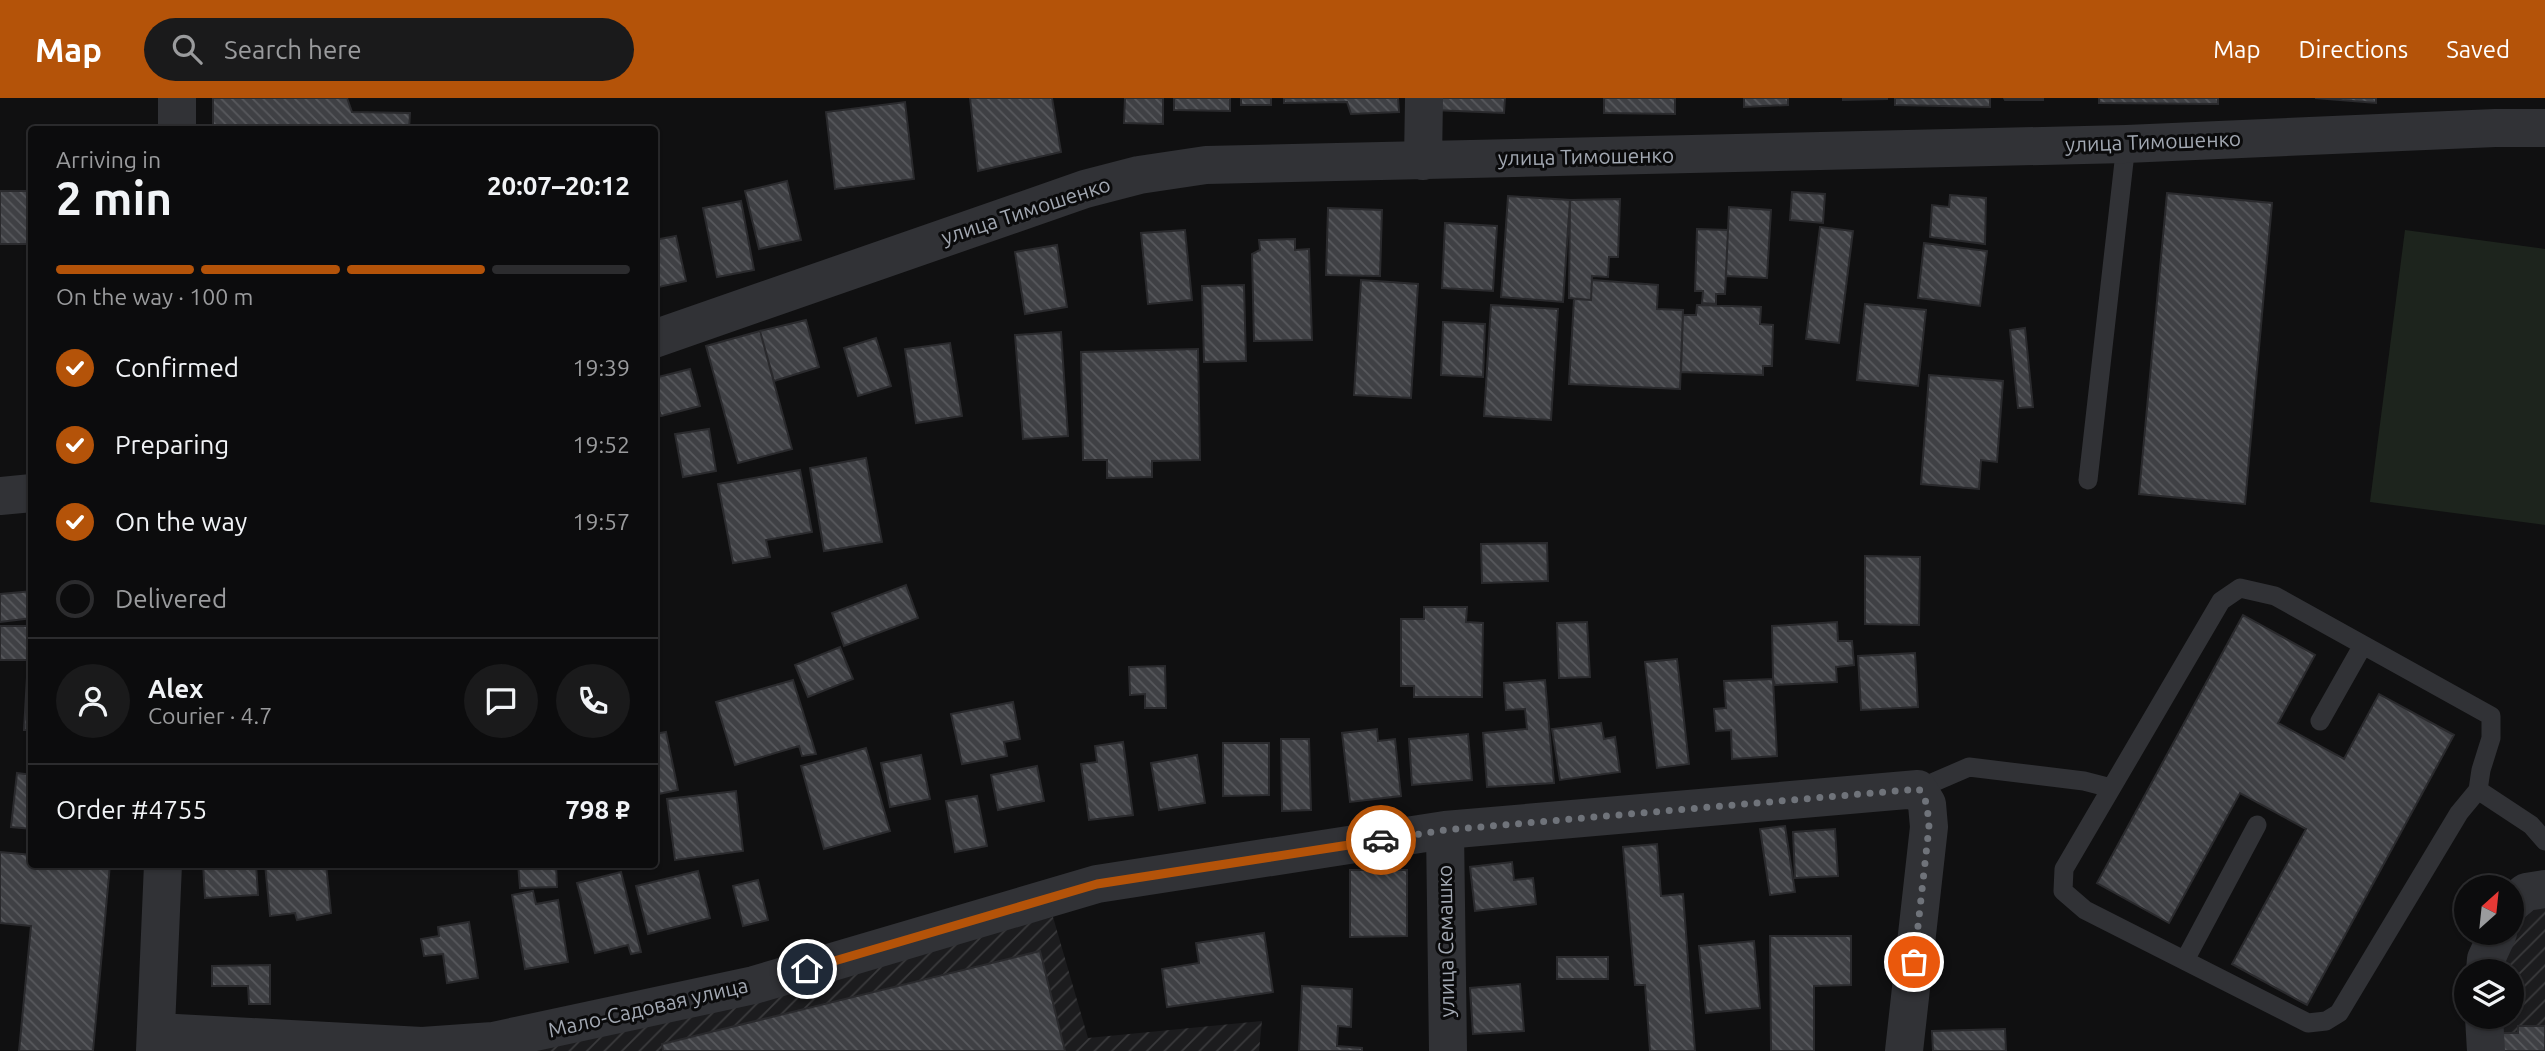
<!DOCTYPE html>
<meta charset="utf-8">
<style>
body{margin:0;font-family:Ubuntu,sans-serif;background:#1a1a1b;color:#f1f3f6;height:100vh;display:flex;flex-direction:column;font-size:26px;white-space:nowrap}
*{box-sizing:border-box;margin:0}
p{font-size:23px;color:#9a9b9d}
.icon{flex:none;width:38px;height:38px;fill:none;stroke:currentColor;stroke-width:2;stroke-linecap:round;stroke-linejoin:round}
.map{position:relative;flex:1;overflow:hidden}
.drawer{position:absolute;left:28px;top:28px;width:630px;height:742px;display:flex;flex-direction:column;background:#0c0c0d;border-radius:7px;box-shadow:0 2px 5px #0004,0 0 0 2px #2c2c2e}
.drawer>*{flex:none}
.needle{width:46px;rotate:27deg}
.buttons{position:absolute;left:2454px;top:777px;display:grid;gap:14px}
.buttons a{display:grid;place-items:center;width:70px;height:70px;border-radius:50%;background:#0c0c0d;box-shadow:0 2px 5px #0004,0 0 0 2px #2c2c2e;font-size:35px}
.pin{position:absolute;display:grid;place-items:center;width:60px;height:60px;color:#fff;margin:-30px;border:4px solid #fff;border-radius:50%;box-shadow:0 2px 7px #0007}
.courier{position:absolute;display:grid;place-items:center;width:70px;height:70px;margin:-35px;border:5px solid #b45309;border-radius:50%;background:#fff;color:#222;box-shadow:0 2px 9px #0007}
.head em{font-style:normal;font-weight:700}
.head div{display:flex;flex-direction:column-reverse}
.head{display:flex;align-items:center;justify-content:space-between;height:119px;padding:0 28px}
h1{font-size:46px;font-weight:700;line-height:52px}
.bar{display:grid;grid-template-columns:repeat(4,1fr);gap:10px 7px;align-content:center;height:84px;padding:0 28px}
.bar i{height:9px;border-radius:5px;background:#2c2c2e}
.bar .current{background:#b45309}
.bar p{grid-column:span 4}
.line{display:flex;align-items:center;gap:18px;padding:0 28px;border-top:2px solid #2c2c2e}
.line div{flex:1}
.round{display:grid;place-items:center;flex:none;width:74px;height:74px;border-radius:37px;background:#1a1a1b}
ol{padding:0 28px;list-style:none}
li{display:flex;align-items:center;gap:21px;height:77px}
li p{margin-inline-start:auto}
li .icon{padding:7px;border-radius:50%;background:#b45309;color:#fff;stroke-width:4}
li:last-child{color:#9a9b9d}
li i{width:38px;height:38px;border:4px solid #2c2c2e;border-radius:50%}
header{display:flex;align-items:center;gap:42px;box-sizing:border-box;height:98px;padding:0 35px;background:#b45309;color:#fff}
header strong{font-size:33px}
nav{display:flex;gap:38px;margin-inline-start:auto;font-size:24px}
.search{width:490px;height:63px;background:#1a1a1b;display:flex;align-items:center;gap:18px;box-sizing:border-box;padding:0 24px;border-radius:38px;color:#9a9b9d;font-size:26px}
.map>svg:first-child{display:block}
</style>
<header>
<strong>Map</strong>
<div class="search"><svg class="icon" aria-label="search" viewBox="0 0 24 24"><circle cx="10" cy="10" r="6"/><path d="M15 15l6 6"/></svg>Search here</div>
<nav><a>Map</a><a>Directions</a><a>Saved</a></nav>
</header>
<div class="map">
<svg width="2545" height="953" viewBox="0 0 2545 953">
<defs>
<pattern id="industrial-furrows" width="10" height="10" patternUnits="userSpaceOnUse" patternTransform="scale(1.75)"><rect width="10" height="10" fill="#1c1c1e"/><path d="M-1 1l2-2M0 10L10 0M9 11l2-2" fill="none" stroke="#3a3a3c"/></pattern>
<pattern id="building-back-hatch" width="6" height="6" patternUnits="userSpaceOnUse" patternTransform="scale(1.75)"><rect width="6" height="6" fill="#3f4044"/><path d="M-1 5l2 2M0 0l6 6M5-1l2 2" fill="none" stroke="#58595d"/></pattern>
</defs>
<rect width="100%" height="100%" fill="#101011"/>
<path fill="url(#industrial-furrows)" d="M2517,808H2545V953H2495L2496,919H2511V873H2498Z
M1053,819L1088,940L1262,923L1259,953H520Z"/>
<path fill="#1d241d" d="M2405,132L2545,151V427L2370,404Z"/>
<path fill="url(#building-back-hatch)" stroke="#2a2a2d" stroke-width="2" d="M213,0H347L352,14L410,15L409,32H213Z
M970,0H1052L1061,54L978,73Z
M1125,0H1163V26L1124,25Z
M1174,0H1230V13L1174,12Z
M1241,0H1271V7H1241Z
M1284,0H1398L1399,14L1351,16L1347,4L1284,5Z
M1433,0H1505L1504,15L1433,12Z
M1604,0H1675V16L1604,15Z
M1744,0H1788V7L1744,9Z
M1843,0H1887V1L1843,2Z
M1895,0H1990V9L1895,7Z
M2004,0H2043V2H2005Z
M2099,0H2218V6L2099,5Z
M2315,0H2376V5Z
M905,4L914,81L835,91L826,14Z
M787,83L801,142L759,151L745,93Z
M0,93H32V146H0Z
M1792,94L1825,96L1823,125L1790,122Z
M2167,95L2272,105L2245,406L2139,396Z
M1950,97L1986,100L1985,146L1930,139L1932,107L1949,109Z
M1508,98L1570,102L1563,204L1501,199Z
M1620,101L1618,159H1609L1608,179L1592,178L1591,202L1569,200L1570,102Z
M741,103L754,172L717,179L703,110Z
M1729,109L1771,112L1767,180L1726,178Z
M1328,110L1382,112L1380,178L1326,177Z
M1445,125L1497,128L1493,193L1442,190Z
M1820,129L1853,133L1839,245L1806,241Z
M1697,131L1728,132L1725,196H1716V206L1702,205L1703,193H1695Z
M1185,132L1192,202L1148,206L1141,135Z
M676,138L686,183L654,190V142Z
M1295,141V152L1309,151L1312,242L1254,243L1252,156L1260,152L1259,142Z
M1924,145L1987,153L1980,208L1918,200Z
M1057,147L1067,209L1025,216L1015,154Z
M1361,182L1418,186L1411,300L1354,297Z
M1592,182L1658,187L1657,211L1683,212L1680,291L1569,286L1574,201L1591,202Z
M1244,187L1246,263L1204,264L1202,188Z
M1865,206L1926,212L1918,288L1857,282Z
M1491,207L1558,211L1551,322L1484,318Z
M1697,207L1761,209L1760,226L1773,227L1772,268H1763V277L1681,274L1683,217H1696Z
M806,222L819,269L774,283L760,233Z
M1443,224L1485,226L1483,279L1441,277Z
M2025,230L2033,309L2018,310L2010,232Z
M760,233L792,351L738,365L706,248Z
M1061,234L1068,338L1023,341L1015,237Z
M876,240L891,288L858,298L844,250Z
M950,245L962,318L916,325L905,251Z
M1198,251L1200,362L1152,363V379L1107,380V362H1083L1081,254Z
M690,271L700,308L661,318L654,296V280Z
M1929,277L2003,283L1997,364L1981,362L1979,391L1921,386Z
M709,331L716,373L683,379L675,336Z
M866,360L882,444L824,453L810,370Z
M800,372L812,434L766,442L770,459L733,465L718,386Z
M1547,445L1548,483L1482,485L1481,446Z
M1865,458L1920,459L1919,527L1865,526Z
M906,487L918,520L844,548L832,515Z
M32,493V520L0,524V496Z
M1424,509H1467L1466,524L1483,525L1482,599H1414V588H1401V521H1424Z
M2243,517L2315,557L2278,625L2344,661L2379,596L2454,637L2307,907L2232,866L2306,731L2240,695L2169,825L2097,785Z
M1587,524L1590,579L1559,580L1557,525Z
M1837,524L1838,543H1852L1854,567L1836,569L1837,584L1775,587L1773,581L1772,528Z
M0,528H32V562H0Z
M840,549L853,581L808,599L795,567Z
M1915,555L1918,609L1861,612L1858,558Z
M1677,561L1689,666L1657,670L1645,564Z
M1165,568L1166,610H1145V596L1130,597L1129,569Z
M27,579L32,580V632H24Z
M1773,581L1777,658L1732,661L1731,632L1716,633L1714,611L1726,610L1724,583Z
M793,582L816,656L802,658L799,648L735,667L716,604Z
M1545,582L1554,685L1487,689L1483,635L1527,631L1525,611L1506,612L1504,585Z
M1013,604L1020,641L1004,644L1007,658L962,666L951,616Z
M1601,625L1604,641L1615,639L1620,674L1560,682L1552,631Z
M1377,631L1378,643L1395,641L1401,698L1350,704L1342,635Z
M666,634L678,692L654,697V636Z
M1468,636L1472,682L1412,687L1409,641Z
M1281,641H1309L1311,712L1282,713Z
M1123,644L1133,717L1089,722L1081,666L1097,664L1095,648Z
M1223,645H1269V697L1223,698Z
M866,650L890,733L824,751L801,668Z
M921,657L930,701L890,709L881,665Z
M1197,657L1205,705L1159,712L1151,665Z
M1037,668L1044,703L998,712L991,677Z
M17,675L32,677V731L11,729Z
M736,693L743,753L675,762L667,701Z
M977,698L987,748L955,754L946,703Z
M1785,728L1795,794L1770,797L1760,731Z
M1835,731L1838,778L1795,780L1793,734Z
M1657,746L1661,798L1683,796L1695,953H1650L1645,887H1635L1623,749Z
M0,754L32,757V766H110L93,953H19L31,828L0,825Z
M1512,764L1514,782L1533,780L1536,806L1475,813L1470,769Z
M203,766H256L258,797L205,800Z
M265,766H326L331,815L297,822L295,815L270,818Z
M518,766H556L557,789L520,790Z
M1350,772H1407V838L1350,839Z
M698,773L710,820L648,836L636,788Z
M621,774L641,854L631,856L628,847L595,855L577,785Z
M758,782L768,822L743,828L733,788Z
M533,793L536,806L558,802L568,864L525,871L512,797Z
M469,824L478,880L447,885L443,856L424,858L421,841L439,838L438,829Z
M1264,835L1273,894L1167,909L1162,871L1199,865L1196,845Z
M1770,838H1851V887L1814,888V953H1771Z
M1754,843L1760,910L1706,915L1699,848Z
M1040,853L1065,953H663L662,946Z
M1557,859H1608V881H1557Z
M270,867V906H249L248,888H212V868Z
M1520,886L1524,933L1473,936L1470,890Z
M1302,888L1352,891L1351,929L1338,928L1337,948L1362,950V953H1299Z
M2518,928H2545V953H2497L2498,935H2518Z
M2005,931L2006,953H1933L1932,933Z"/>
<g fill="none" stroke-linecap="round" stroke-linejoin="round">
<path stroke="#313236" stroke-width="19" d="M2088,382L2126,46
M2240,490L2275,498L2491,618V640L2481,672L2478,692L2459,715L2339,915L2326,923L2308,925L2085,812L2063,793L2064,771L2221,503Z
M2320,623L2363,547
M1918,691L1969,669L2084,683L2111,690
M2478,692L2531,727L2545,743
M2185,862L2257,727"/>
<path stroke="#313236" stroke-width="38" d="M177,32V0
M1423,63L1424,0
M654,241L1085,91L1139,77L1206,67L2126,46L2495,30H2545
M0,398L32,395
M1445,732L1448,953
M2511,806L2526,794L2545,791
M2485,873L2486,861L2498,835
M2484,919L2486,953
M157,934L422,948L493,943L754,887L1097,786L1445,732L1918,691L1927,706L1929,729L1904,953
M155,953L163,766"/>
</g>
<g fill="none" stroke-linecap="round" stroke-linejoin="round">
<path stroke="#6f737a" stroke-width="7" stroke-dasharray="0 12.6" d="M1381,742L1445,732L1919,691L1927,706L1929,729L1914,864"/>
<path stroke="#b45309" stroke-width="9" d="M807,871L1097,786L1381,742"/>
</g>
<g text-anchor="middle" stroke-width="6" stroke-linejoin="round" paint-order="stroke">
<g font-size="21" fill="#a2a8b2" stroke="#0b0b0c">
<text transform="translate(2153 44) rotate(-2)" y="7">улица Тимошенко</text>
<text transform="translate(1586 59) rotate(-1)" y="7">улица Тимошенко</text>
<text transform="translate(1026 113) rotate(-18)" y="7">улица Тимошенко</text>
<text transform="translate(1446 843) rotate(-91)" y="7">улица Семашко</text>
<text transform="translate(648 910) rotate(-13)" y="7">Мало-Садовая улица</text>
</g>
</g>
</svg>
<div class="buttons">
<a><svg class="needle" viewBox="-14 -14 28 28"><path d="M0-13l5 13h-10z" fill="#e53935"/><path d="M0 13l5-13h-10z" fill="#9a9b9d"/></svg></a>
<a><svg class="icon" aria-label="layers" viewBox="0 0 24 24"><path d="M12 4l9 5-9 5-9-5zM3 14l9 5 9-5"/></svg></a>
</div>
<div class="pin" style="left:1914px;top:864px;background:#ea580c"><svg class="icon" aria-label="bag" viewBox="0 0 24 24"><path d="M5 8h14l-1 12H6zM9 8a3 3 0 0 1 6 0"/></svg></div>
<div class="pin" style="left:807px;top:871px;background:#1f2937"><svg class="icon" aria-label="home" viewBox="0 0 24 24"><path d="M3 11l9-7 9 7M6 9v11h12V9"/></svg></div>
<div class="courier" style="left:1381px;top:742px"><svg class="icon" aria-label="car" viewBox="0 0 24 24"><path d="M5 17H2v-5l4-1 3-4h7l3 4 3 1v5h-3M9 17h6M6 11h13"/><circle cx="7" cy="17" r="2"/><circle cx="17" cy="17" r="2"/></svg></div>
<section class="drawer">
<div class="head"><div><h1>2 min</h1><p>Arriving in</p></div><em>20:07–20:12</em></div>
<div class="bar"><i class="current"></i><i class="current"></i><i class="current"></i><i></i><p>On the way · 100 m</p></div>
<ol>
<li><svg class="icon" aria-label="check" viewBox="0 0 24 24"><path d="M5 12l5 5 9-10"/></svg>Confirmed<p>19:39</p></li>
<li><svg class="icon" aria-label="check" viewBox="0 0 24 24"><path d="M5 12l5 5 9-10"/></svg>Preparing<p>19:52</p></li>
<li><svg class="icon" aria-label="check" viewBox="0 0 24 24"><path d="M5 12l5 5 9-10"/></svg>On the way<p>19:57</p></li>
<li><i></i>Delivered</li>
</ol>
<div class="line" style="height:126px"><a class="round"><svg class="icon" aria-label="person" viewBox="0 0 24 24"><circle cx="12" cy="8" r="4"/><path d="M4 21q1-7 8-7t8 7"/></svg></a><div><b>Alex</b><p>Courier · 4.7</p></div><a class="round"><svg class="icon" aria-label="chat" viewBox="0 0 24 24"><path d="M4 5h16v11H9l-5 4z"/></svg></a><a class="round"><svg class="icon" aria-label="phone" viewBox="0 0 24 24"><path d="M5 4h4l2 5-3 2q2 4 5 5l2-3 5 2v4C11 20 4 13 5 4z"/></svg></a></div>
<div class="line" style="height:91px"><div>Order #4755</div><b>798 ₽</b></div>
</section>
</div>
